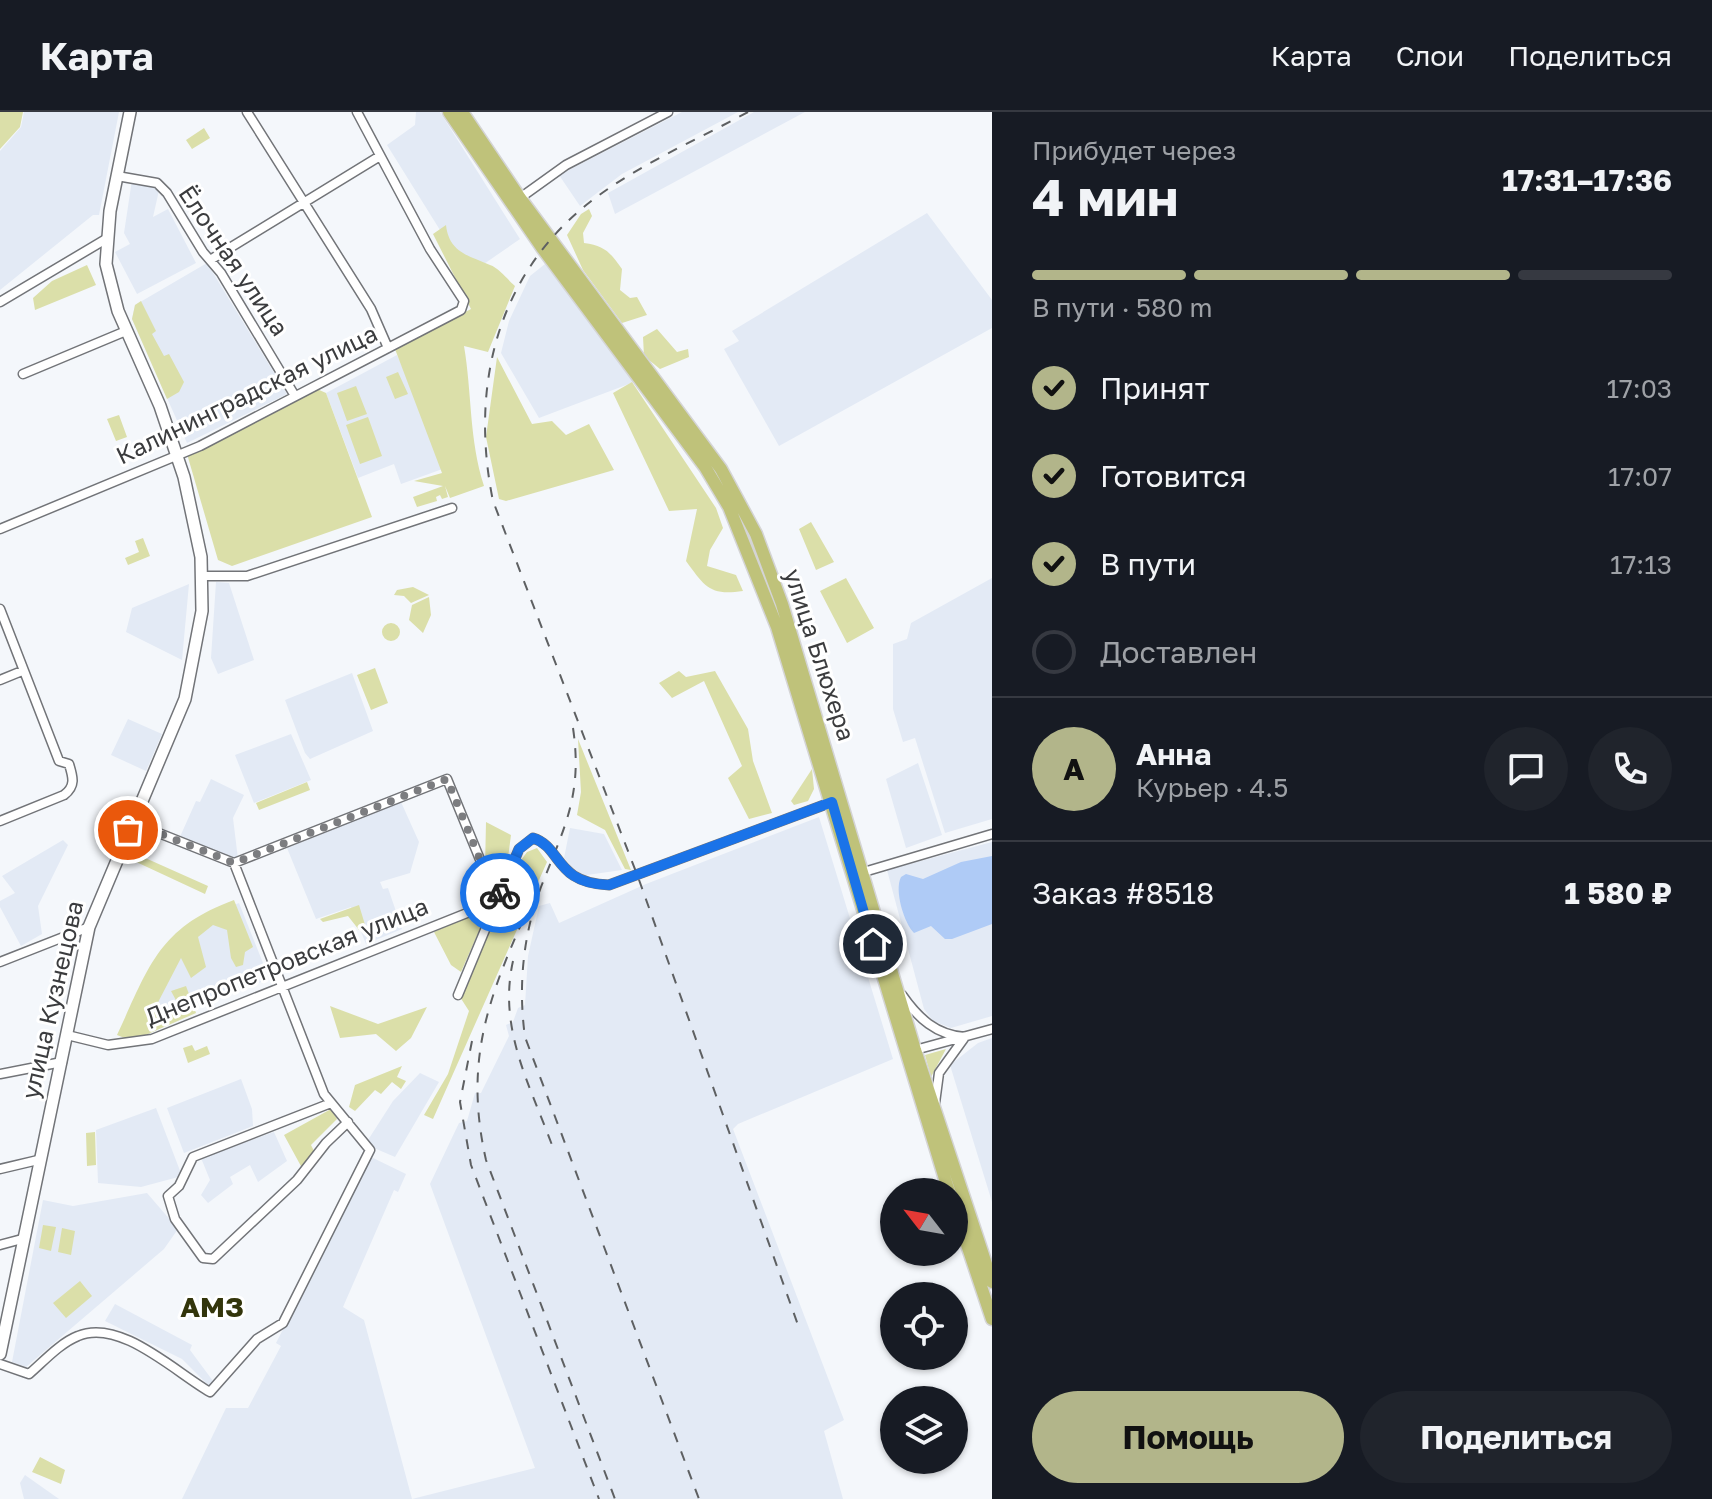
<!DOCTYPE html>
<html lang="ru">
<meta charset="utf-8">
<style>
body{margin:0;font-family:"Golos Text",sans-serif;background:#20242c;color:#f1f3f6;height:100vh;display:flex;flex-direction:column;font-size:30px;white-space:nowrap}
*{box-sizing:border-box;margin:0}
p{font-size:26px;color:#9ea1a6}
.icon{flex:none;width:44px;height:44px;fill:none;stroke:currentColor;stroke-width:2;stroke-linecap:round;stroke-linejoin:round}
.map{position:relative;flex:1;overflow:hidden}
.details{display:flex;flex-direction:column;background:#171b24;width:720px}
.details>*{flex:none}
.needle{width:52px;rotate:301deg}
.tools{position:absolute;left:880px;top:1066px;display:grid;gap:16px}
.tools a{display:grid;place-items:center;width:88px;height:88px;border-radius:50%;background:#171b24;box-shadow:0 2px 6px #0004;font-size:40px}
.pin{position:absolute;display:grid;place-items:center;width:68px;height:68px;color:#fff;margin:-34px;border:4px solid #fff;border-radius:50%;box-shadow:0 2px 8px #0007}
.courier{position:absolute;display:grid;place-items:center;width:80px;height:80px;margin:-40px;border:6px solid #1a73e8;border-radius:50%;background:#fff;color:#222;box-shadow:0 2px 10px #0007}
.headline em{font-style:normal;font-weight:700}
.headline div{display:flex;flex-direction:column-reverse}
.headline{display:flex;align-items:center;justify-content:space-between;height:136px;padding:0 40px}
h1{font-size:52px;font-weight:700;line-height:60px}
.bar{display:grid;grid-template-columns:repeat(4,1fr);gap:12px 8px;align-content:center;height:96px;padding:0 40px}
.bar i{height:10px;border-radius:6px;background:#363941}
.bar .selected{background:#b2b58a}
.bar p{grid-column:span 4}
.line{display:flex;align-items:center;gap:20px;padding:0 40px;border-top:2px solid #363941}
.line div{flex:1}
.round{display:grid;place-items:center;flex:none;width:84px;height:84px;border-radius:42px;background:#20242c}
ol{padding:0 40px;list-style:none}
li{display:flex;align-items:center;gap:24px;height:88px}
li p{margin-inline-start:auto}
li .icon{padding:8px;border-radius:50%;background:#b2b58a;color:#111;stroke-width:4}
li:last-child{color:#9ea1a6}
li i{width:44px;height:44px;border:4px solid #363941;border-radius:50%}
.cta{display:flex;gap:16px;margin-top:auto;padding:16px 40px}
.cta a{flex:1;height:92px;border-radius:48px;background:#b2b58a;color:#111;font-size:32px;font-weight:700;line-height:92px;text-align:center}
.cta a+a{background:#20242c;color:#f1f3f6}
header{display:flex;align-items:center;gap:48px;box-sizing:border-box;height:112px;padding:0 40px;background:#171b24;border-bottom:2px solid #363941}
header strong{font-size:38px}
nav{display:flex;gap:44px;margin-inline-start:auto;font-size:28px}
main{display:flex;flex:1;min-height:0}
.map>svg:first-child{display:block}
</style>
<header>
<strong>Карта</strong>
<nav><a>Карта</a><a>Слои</a><a>Поделиться</a></nav>
</header>
<main>
<div class="map">
<svg width="992" height="1387" viewBox="0 0 992 1387">
<rect width="100%" height="100%" fill="#f4f7fb"/>
<path fill="#e3eaf5" d="M24,0H119L99,103H93L0,178V39L21,15Z
M416,0H440L520,127L468,163L387,33L415,13Z
M682,0H738L622,62L580,94L559,63Z
M754,0H805L615,102L608,81Z
M132,68L160,74L153,105L168,97L196,151L137,182L115,140L130,132L124,121Z
M927,101L992,188V216L779,334L724,237L739,229L732,219Z
M207,151L287,282L187,331L132,207L135,193Z
M545,152L634,270L539,306L501,241L509,209L530,164Z
M397,243L448,355L401,372L394,352L358,366L326,281Z
M992,466V707L945,721L915,626L903,630L893,597V532L907,527L911,511Z
M216,470L229,471L254,548L218,562L211,546Z
M189,472L182,548L126,520L132,496Z
M352,561L373,619L310,647L305,641L285,588Z
M128,607L162,622L146,659L111,643Z
M291,622L311,668L254,691L235,643Z
M918,651L942,723L906,736L886,667Z
M211,667L244,683L233,706L238,747L179,727L196,689L200,690Z
M401,690L419,730L410,761L380,770L383,777L388,776L402,817L366,832L351,795L316,807L287,736Z
M819,705L893,947L738,1012L733,1017L844,1308L824,1319L843,1387H182L226,1296H248L281,1234L276,1231L371,1045L406,1062L398,1080L394,1078L343,1195L364,1208L412,1387L535,1356L430,1072L459,1011L467,1009L475,981H481L509,924L506,913L513,910L518,896L525,893L528,844L539,794L550,791L559,811L646,772Z
M570,716L604,722L622,758L580,764L564,746Z
M63,728L68,733L38,794L42,822L21,834L0,795V789L15,781L2,764Z
M992,730V904L951,916L933,909L924,897L887,758Z
M239,791L265,856L262,857L266,868L146,916L160,851L204,805Z
M992,926V1090L950,953L978,931Z
M420,961L439,970L395,1045L374,1036L368,1028L393,989Z
M241,967L252,997L253,1014L184,1041L167,996Z
M156,996L182,1064L141,1075L98,1071L96,1018Z
M274,1020L287,1049L258,1070L250,1053L230,1065L233,1072L208,1091L201,1083L210,1068L201,1046Z
M147,1081L178,1117L164,1137L26,1255L12,1250L43,1088L73,1094Z
M115,1192L192,1233L190,1238L213,1269L209,1274L182,1247L105,1209Z
M25,1363L59,1387H24L20,1371Z"/>
<path fill="#dbdfa9" d="M0,0H23L20,15L0,37Z
M204,16L210,26L192,37L186,28Z
M589,97L592,104L583,121L584,131C605,134 610,140 622,157L620,178L630,186L637,185L647,203L622,211L583,158L567,123L581,102Z
M446,113C449,141 470,144 490,153C499,156 508,168 515,174L488,240L464,234C472,281 469,328 484,374L450,386L445,374L448,385L442,387L440,383L436,385L437,389L417,395L413,385L443,374L414,369L442,361L395,237L471,197L433,122Z
M87,153L96,173L35,198L33,186L52,169Z
M141,189L156,219L152,222L164,244L169,242L184,270L179,280L167,287L132,207L135,193Z
M657,217L677,240L688,237L689,245L660,257L644,244L643,225Z
M497,245L532,312L552,309L566,323L589,312L614,358L506,389L499,387L486,325Z
M398,260L408,282L395,287L386,265Z
M632,270L716,396L723,416L710,438L707,454L736,463L743,479C710,484 705,475 686,449L697,397L669,399L613,281Z
M356,274L367,302L347,309L337,281Z
M317,277L326,281L372,405L232,454L218,448L187,342Z
M119,303L127,325L116,329L107,307Z
M368,305L382,344L360,352L346,313Z
M811,410L834,450L816,458L799,417Z
M143,426L150,444L128,453L125,446L139,440L135,429Z
M846,466L874,516L847,531L820,479Z
M413,475L429,483L411,491L404,484L394,483L397,478Z
M429,485L431,503L423,521L409,508L412,493Z
M382 520a9 9 0 1 1 18 0a9 9 0 1 1-18 0Z
M375,556L388,591L371,598L357,563Z
M679,559L686,565L715,559L748,617L753,649L772,701L749,707L728,666L742,654L704,569L672,586L659,571Z
M578,627L631,758L625,757L605,718L577,703L581,680Z
M812,657L814,677L808,689L794,693L791,689Z
M307,670L310,678L259,698L256,691Z
M486,710L511,723L508,746L499,766L485,756Z
M537,736L547,750L433,1007L424,1003L448,962L469,899L460,885L516,755L527,740Z
M134,741L208,774L205,782L132,748Z
M234,788L253,835L245,840L243,853L236,855L231,846L227,818L213,813L198,825L206,855L191,866L181,846L153,900L164,902L178,892L171,879L186,874L196,901L132,929L117,923C149,855 158,816 234,788Z
M359,793L366,816L359,818L348,804L323,810L320,807Z
M484,797L486,803L461,860L451,853L434,820Z
M330,894L378,912L427,895L411,926L396,939L376,922L340,926Z
M192,933L195,939L207,934L210,942L188,951L183,936Z
M946,937L931,965L925,943Z
M402,954L397,965L406,969L401,977L392,970L381,982L375,978L355,999L349,995L355,973Z
M331,997L337,1007L311,1033L315,1041L302,1056L284,1023Z
M95,1020L96,1053L87,1054L86,1021Z
M43,1113L56,1115L51,1139L39,1136Z
M62,1116L75,1119L71,1143L58,1140Z
M80,1169L92,1184L66,1206L53,1191Z
M40,1345L65,1358L61,1372L32,1360Z"/>
<path fill="#afcbf6" d="M992,744V812L952,827H945L931,814L914,821C904,811 894,778 901,765L906,762L923,767L961,750Z"/>
<g fill="none" stroke-linecap="round" stroke-linejoin="round">
<g stroke="#727478" stroke-width="11">
<path id="street" d="M247,0L371,197L388,236
M117,64L157,71L167,81L203,140L221,161L295,284
M520,86L566,53L668,0
M210,148L380,44
M0,190L106,127
M23,262L126,219
M0,417L200,334L461,198L464,189L430,137L357,0
M203,464H247L452,396
M0,497L59,649L69,652C73,665 76,674 64,683L0,709
M0,568L22,559
M131,710L234,751L447,667L497,789L458,883
M857,762L992,722
M0,850L89,815
M902,883C918,906 936,923 965,925
M67,923L108,933L152,927L497,789L519,737L533,726C562,735 554,771 609,773L832,690
M915,938L992,917
M0,962L62,950
M331,991L193,1045L179,1074L168,1084L175,1107L203,1146L213,1147L297,1068L326,1031L348,1010
M935,991L939,961L965,925
M0,1057L38,1048
M0,1133L22,1127
M0,1252L29,1262C43,1250 60,1231 78,1224C120,1206 175,1260 210,1280L257,1227L283,1211L370,1038L324,982L234,751"/>
</g>
<g stroke="#727478" stroke-width="14">
<path id="secondary" d="M0,1242L89,815L185,587L202,499L201,445L184,365L160,294L118,199L106,152L110,99L130,0"/>
</g>
<g stroke="#d4d4d5" stroke-width="15">
<path id="primary" d="M449,0L543,137L705,355L729,395L777,515L949,1080
M462,0L520,86L721,357L756,422L782,492L915,938L992,1170
M954,1094L992,1207"/>
</g>
<use href="#street" stroke="#fff" stroke-width="8"/>
<use href="#secondary" stroke="#fff" stroke-width="11"/>
<use href="#primary" stroke="#bfc27a" stroke-width="12"/>
<path stroke="#5e6062" stroke-width="2" stroke-dasharray="10 10" stroke-linecap="butt" d="M748,0C699,27 644,50 598,84C498,157 469,272 493,389L638,765L798,1213
M573,616C583,683 564,716 541,775C523,823 518,874 525,925L699,1387
M523,808C485,893 465,955 486,1048L615,1387
M513,849C498,916 529,971 552,1033
M472,929L460,990L471,1053L599,1387"/>
</g>
<g fill="none" stroke-linecap="round" stroke-linejoin="round">
<path stroke="#7c7d80" stroke-width="8" stroke-dasharray="0 14.4" d="M128,718L131,710L234,751L447,667L497,789L500,781"/>
<path stroke="#1a73e8" stroke-width="10" d="M500,781L519,737L533,726C562,735 555,772 609,773L832,690L873,832"/>
</g>
<g text-anchor="middle" stroke-width="6" stroke-linejoin="round" paint-order="stroke">
<g font-size="24" fill="#3b3c3e" stroke="#fff">
<text transform="translate(233 149) rotate(56)" y="8">Ёлочная улица</text>
<text transform="translate(247 283) rotate(-26)" y="8">Калининградская улица</text>
<text transform="translate(819 543) rotate(72)" y="8">улица Блюхера</text>
<text transform="translate(287 850) rotate(-22)" y="8">Днепропетровская улица</text>
<text transform="translate(53 888) rotate(-77)" y="8">улица Кузнецова</text>
</g>
<g font-size="28" font-weight="bold" fill="#33350b" stroke="#fff">
<text x="212" y="1205">АМЗ</text>
</g>
</g>
</svg>
<div class="tools">
<a><svg class="needle" viewBox="-14 -14 28 28"><path d="M0-13l5 13h-10z" fill="#e53935"/><path d="M0 13l5-13h-10z" fill="#9ea1a6"/></svg></a>
<a><svg class="icon" aria-label="locate" viewBox="0 0 24 24"><circle cx="12" cy="12" r="6"/><path d="M12 2v4M12 18v4M2 12h4M18 12h4"/></svg></a>
<a><svg class="icon" aria-label="layers" viewBox="0 0 24 24"><path d="M12 4l9 5-9 5-9-5zM3 14l9 5 9-5"/></svg></a>
</div>
<div class="pin" style="left:128px;top:718px;background:#ea580c"><svg class="icon" aria-label="bag" viewBox="0 0 24 24"><path d="M5 8h14l-1 12H6zM9 8a3 3 0 0 1 6 0"/></svg></div>
<div class="pin" style="left:873px;top:832px;background:#1f2937"><svg class="icon" aria-label="home" viewBox="0 0 24 24"><path d="M3 11l9-7 9 7M6 9v11h12V9"/></svg></div>
<div class="courier" style="left:500px;top:781px"><svg class="icon" aria-label="bike" viewBox="0 0 24 24"><circle cx="6" cy="16" r="4"/><circle cx="18" cy="16" r="4"/><path d="M6 16l4-8h5l3 8M10 8l3 8H6M13 5h3"/></svg></div>
</div>
<section class="details">
<div class="headline"><div><h1>4 мин</h1><p>Прибудет через</p></div><em>17:31–17:36</em></div>
<div class="bar"><i class="selected"></i><i class="selected"></i><i class="selected"></i><i></i><p>В пути · 580 m</p></div>
<ol>
<li><svg class="icon" aria-label="check" viewBox="0 0 24 24"><path d="M5 12l5 5 9-10"/></svg>Принят<p>17:03</p></li>
<li><svg class="icon" aria-label="check" viewBox="0 0 24 24"><path d="M5 12l5 5 9-10"/></svg>Готовится<p>17:07</p></li>
<li><svg class="icon" aria-label="check" viewBox="0 0 24 24"><path d="M5 12l5 5 9-10"/></svg>В пути<p>17:13</p></li>
<li><i></i>Доставлен</li>
</ol>
<div class="line" style="height:144px"><b class="round" style="background:#b2b58a;color:#111">А</b><div><b>Анна</b><p>Курьер · 4.5</p></div><a class="round"><svg class="icon" aria-label="chat" viewBox="0 0 24 24"><path d="M4 5h16v11H9l-5 4z"/></svg></a><a class="round"><svg class="icon" aria-label="phone" viewBox="0 0 24 24"><path d="M5 4h4l2 5-3 2q2 4 5 5l2-3 5 2v4C11 20 4 13 5 4z"/></svg></a></div>
<div class="line" style="height:104px"><div>Заказ #8518</div><b>1 580 ₽</b></div>
<div class="cta"><a>Помощь</a><a>Поделиться</a></div>
</section>
</main>
